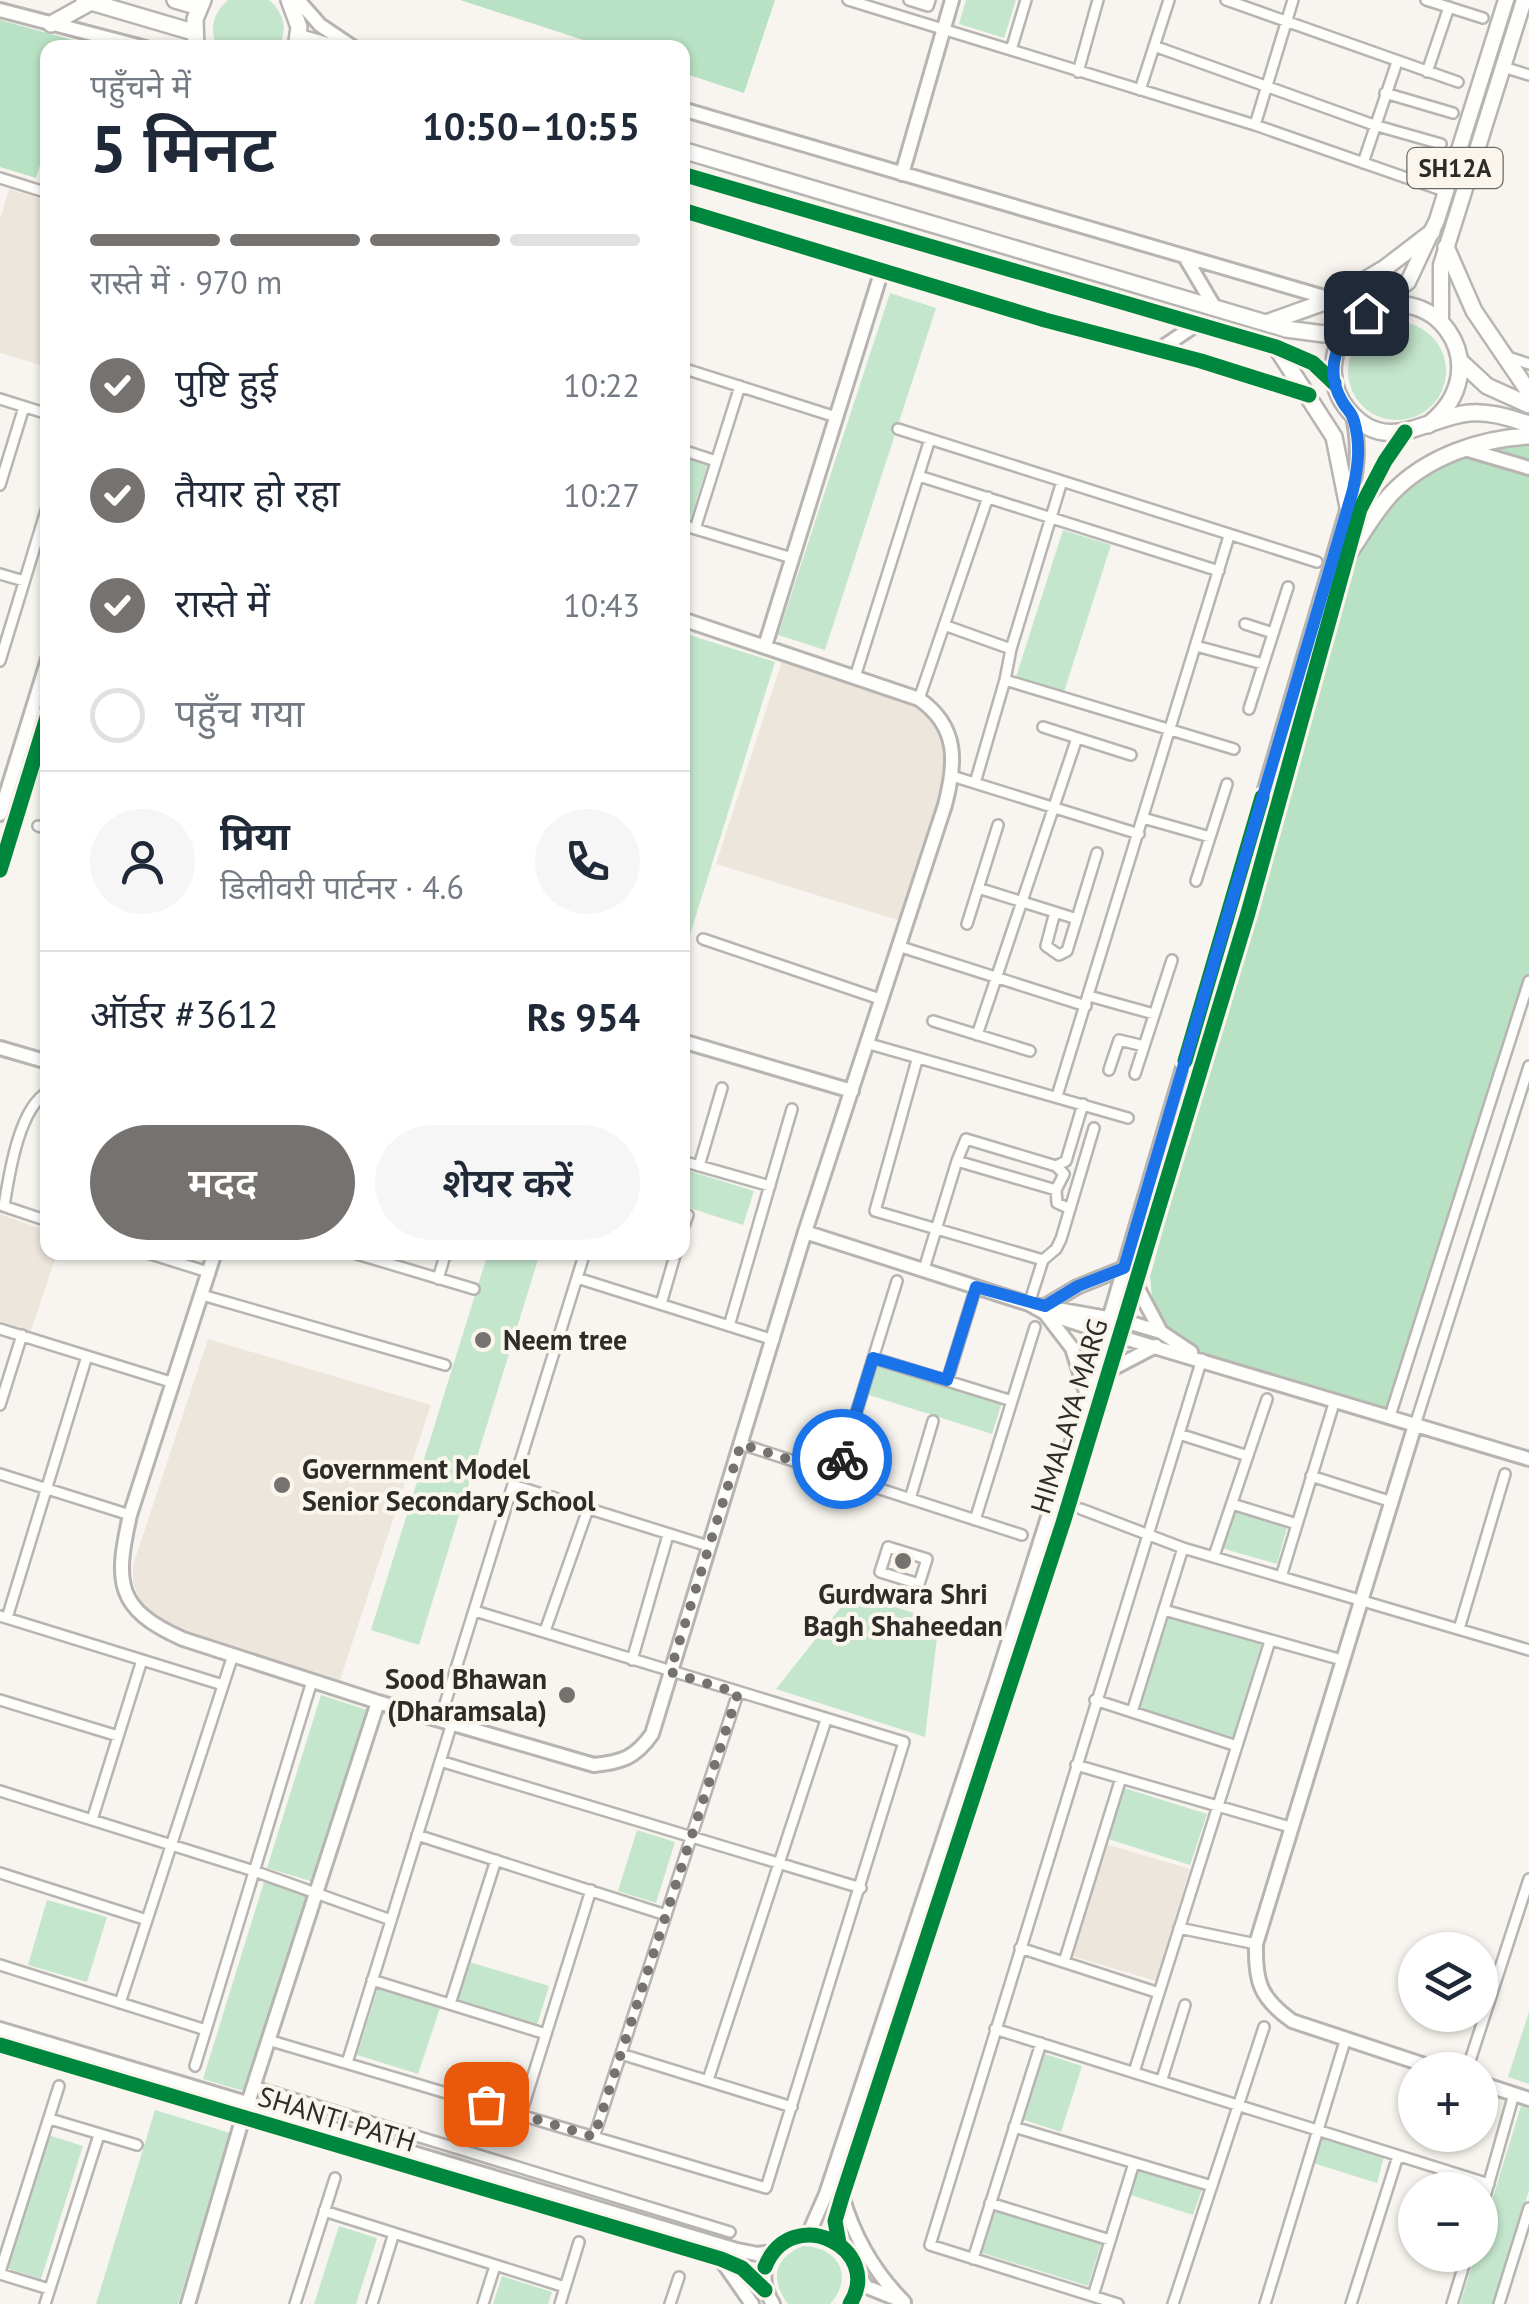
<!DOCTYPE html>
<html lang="hi">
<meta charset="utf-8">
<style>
body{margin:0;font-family:"PT Sans","Noto Sans Devanagari",sans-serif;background:#f6f6f7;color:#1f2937;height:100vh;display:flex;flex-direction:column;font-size:38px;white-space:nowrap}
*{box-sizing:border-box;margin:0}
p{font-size:32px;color:#747a83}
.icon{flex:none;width:55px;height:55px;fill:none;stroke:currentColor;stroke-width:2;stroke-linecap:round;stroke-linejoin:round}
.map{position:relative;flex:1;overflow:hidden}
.panel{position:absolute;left:40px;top:40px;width:650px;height:1220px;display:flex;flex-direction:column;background:#fff;border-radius:20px;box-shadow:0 2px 8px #0004}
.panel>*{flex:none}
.tools{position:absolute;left:1398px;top:1932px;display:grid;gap:20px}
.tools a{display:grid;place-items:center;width:100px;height:100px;border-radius:50%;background:#fff;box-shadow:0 2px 8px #0004;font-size:50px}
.pin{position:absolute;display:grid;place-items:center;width:85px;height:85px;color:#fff;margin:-42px;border-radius:20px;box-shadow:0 5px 15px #0006}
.courier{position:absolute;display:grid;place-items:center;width:100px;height:100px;margin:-50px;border:8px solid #1a73e8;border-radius:50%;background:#fff;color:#222;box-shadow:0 2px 12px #0007}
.headline em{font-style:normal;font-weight:600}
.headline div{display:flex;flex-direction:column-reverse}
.headline{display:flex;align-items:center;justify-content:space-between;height:170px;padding:0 50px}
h1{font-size:65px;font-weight:600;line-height:75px}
.bar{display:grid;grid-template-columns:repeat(4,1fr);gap:15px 10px;align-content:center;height:120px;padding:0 50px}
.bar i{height:12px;border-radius:8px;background:#e0e1e3}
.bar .active{background:#75726f}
.bar p{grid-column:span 4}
.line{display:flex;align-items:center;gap:25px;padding:0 50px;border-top:2px solid #e0e1e3}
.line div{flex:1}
.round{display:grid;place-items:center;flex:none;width:105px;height:105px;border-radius:52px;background:#f6f6f7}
ol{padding:0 50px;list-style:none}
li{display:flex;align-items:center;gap:30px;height:110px}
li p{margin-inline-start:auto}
li .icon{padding:10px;border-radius:50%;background:#75726f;color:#fff;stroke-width:4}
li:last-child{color:#747a83}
li i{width:55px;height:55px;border:5px solid #e0e1e3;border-radius:50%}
.cta{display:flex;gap:20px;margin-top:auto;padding:20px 50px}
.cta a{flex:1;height:115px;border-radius:60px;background:#75726f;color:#fff;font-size:40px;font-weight:600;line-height:115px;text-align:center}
.cta a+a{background:#f6f6f7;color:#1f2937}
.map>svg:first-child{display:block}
</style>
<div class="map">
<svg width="1529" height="2304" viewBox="0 0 1529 2304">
<rect width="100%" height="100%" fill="#f8f5f0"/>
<path fill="#ede6dd" d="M9,189L47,201V367L0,353V219Z
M782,661L918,707L932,719L946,744L950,775L904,922L716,864Z
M0,1214L47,1231L48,1252L57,1253L31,1331L0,1321Z
M208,1339L431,1405L340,1680L172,1627L142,1605L133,1582V1565Z
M1106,1844L1190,1869L1156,1981L1071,1956Z"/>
<path fill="#c4e6cc" d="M228,0H269C284,13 288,29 279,47H217C209,29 213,13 228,0Z
M966,0H1016L1004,38L959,24Z
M890,293L936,308L825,650L778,635Z
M1348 371a49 49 0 1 1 98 0a49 49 0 1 1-98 0Z
M683,456L708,464L690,520L683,517Z
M1063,530L1111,545L1063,695L1015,680Z
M683,633L775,662L683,957L682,633Z
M683,1169L754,1191L743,1225L683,1206Z
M488,1253H540L419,1645L371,1630Z
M876,1363L1002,1402L992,1434L866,1394Z
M1232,1508L1288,1524L1277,1564L1221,1548Z
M852,1593L939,1621L925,1737L776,1689Z
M1167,1614L1262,1643L1233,1737L1138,1708Z
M321,1695L367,1710L314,1882L267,1868Z
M1124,1788L1207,1814L1190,1865L1108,1839Z
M637,1830L675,1842L656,1903L618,1891Z
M264,1882L308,1895L247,2092L203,2079Z
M47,1900L107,1917L87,1982L28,1965Z
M470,1962L549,1986L537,2025L458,2000Z
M378,1988L440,2008L418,2074L357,2055Z
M1529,2012V2084L1508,2077Z
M1042,2053L1082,2066L1061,2132L1021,2119Z
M1521,2106L1529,2108V2190L1494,2304H1460L1475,2255H1480V2239Z
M155,2110L230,2133L178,2304H96Z
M45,2134L83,2146L41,2279L3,2267Z
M1321,2138L1384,2157L1377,2183L1313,2163Z
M1137,2168L1202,2189L1193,2215L1128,2194Z
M992,2210L1101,2244L1088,2286L979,2252Z
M339,2226L377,2238L356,2304H314Z
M803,2246C838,2247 855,2276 830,2304H788C770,2280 773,2258 803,2246Z
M502,2276L552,2292L548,2304H493Z"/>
<path fill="#b9e1c3" d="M460,0H775L744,93L683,73L682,48L605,47Z
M0,20L80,42L78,47L48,48L47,142L36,178L0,167Z
M1529,439V983L1390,1416L1157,1343L1150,1277L1347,556L1394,491L1443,456Z"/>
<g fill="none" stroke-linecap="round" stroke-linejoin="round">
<g stroke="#b7b4b1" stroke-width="14">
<path id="street" d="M848,0L1011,50L1026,0
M909,0L928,6L930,0
M1226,0L1458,82
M1426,0L1483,18
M1154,46L1374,125L1441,144
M1011,50L1255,125L1447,192
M1503,67L1529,75
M1078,72L1098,0
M1427,72L1449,7
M1140,90L1169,0
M1385,93L1453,113
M1255,125L1293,0
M1363,163L1397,62
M0,178L48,193
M1508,357L1529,364
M682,368L836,417
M0,399L48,414
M898,429L1317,562
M682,450L716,461
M919,476L1219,571
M0,485L24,407
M682,525L792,558
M695,529L740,386
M0,574L24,581
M1245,624L1273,633
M944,625L1011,649
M1196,646L1263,664
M0,661L48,504
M855,677L930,439
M1005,680L1011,649L1062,481
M919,699L988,497
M1249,709L1288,587
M1043,727L1131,755
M952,776L1139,834
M975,783L1005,680L1234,749
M1143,818L1210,837
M38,826L48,829
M1196,881L1227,784
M978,888L1077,919
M1055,912L1046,946L1059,955L1067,951L1097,853
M967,924L998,825
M703,939L880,999
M898,946L1086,1006
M1089,996L1154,1014
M933,1021L1030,1051
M977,1035L1077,738
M866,1043L1128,1118
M917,1060L875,1211L1043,1260L1029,1304
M1109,1070L1119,1040L1144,1046
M1135,1074L1172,960
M1057,1096L1229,536
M682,1161L770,1186
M699,1166L722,1088
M1056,1166L966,1139L957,1161L1056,1190L1064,1174L1056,1166L1066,1161L1083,1104
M1056,1190L1057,1203L1070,1209
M3,1206L48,1221
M4,1206C9,1175 19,1107 48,1092
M682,1231L688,1215
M144,1252L208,1272
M350,1252L474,1289
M1043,1260L1056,1249L1061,1239L1094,1128
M924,1269L957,1161
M577,1278L774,1340
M438,1279L446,1252
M202,1295L445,1365
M661,1304L676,1252
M729,1326L792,1109
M0,1329L174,1383
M873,1358L1012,1401
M947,1381L976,1287
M0,1405L22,1335
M1390,1416L1529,981
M1415,1425L1529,1066
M1179,1434L1248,1456
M741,1444L1022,1535
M0,1474L130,1515
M837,1475L897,1281
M1311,1476L1389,1501
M513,1485L708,1546
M910,1499L933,1421
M1232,1504L1297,1524
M1081,1509L1183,1548L1529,1650
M975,1520L1035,1327
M888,1547L927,1559L919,1584L880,1572Z
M1214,1556L1267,1399
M1281,1577L1335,1400
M1164,1610L1342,1660
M0,1616L223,1685
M7,1618L87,1356
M1459,1629L1505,1474
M545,1631L588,1509
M632,1660L668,1535
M0,1700L118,1736
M1095,1700L1237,1746
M1132,1712L1183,1548
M440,1720L585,1252
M440,1761L861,1888
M1076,1765L1290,1827
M0,1791L254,1871L391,1920
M92,1820L142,1660
M417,1835L666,1915
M0,1873L147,1920
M1179,1928L1256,1944
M1020,1948L1159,1993
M1064,1962L1121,1778
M0,1965L206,2030
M372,1980L546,2034
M120,2003L233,1655
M450,2004L496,1860
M995,2029L1489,2184
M268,2040L766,2188L904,1742L475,1611
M621,2054L792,2107
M347,2063L452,1723
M195,2066L312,1681
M1467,2070L1529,1879
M1134,2072L1270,1641
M1162,2079L1185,2005
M708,2080L826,1720
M253,2086L730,2232
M521,2114L591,1890
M50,2119L137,2145
M1014,2127L1212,2186
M594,2137L738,1693
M990,2203L1110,2240
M324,2211L565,2287
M1480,2214L1514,2094
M973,2259L1041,2043
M0,2272L59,2086
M0,2274L49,2289
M1093,2296L1134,2163
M45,2304L99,2135
M295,2304L335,2178
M372,2304L394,2233
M483,2304L495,2266
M560,2304L579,2242
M670,2304L679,2277
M1118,2304L930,2245L1202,1359
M1173,2304L1264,2027
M1265,2304L1345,2041
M1351,2304L1398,2156
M1452,2304L1467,2255
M1499,2304L1529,2208"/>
</g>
<g stroke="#b7b4b1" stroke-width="18">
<path id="secondary" d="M298,0L320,25L354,48
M0,10L146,48
M682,109L1331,299
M902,174L952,0
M682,210L1045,320L1201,361L1308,395
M1185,257L1215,308
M1157,351L1197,324
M1465,449L1529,468
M765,646L882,270
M0,814L48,659
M0,870L48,714
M682,1041L852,1091
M0,1048L48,1062
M805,1232L1029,1304L1124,1321L1161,1332L1191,1352
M215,1252L130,1515C115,1582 115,1609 183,1639L378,1702L594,1765C622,1762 635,1758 652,1734L805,1232L945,805C956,763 959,727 919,699L682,619
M1135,1283L1161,1332
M1029,1304L1045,1313L1104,1332L1529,1459
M1045,1306L1077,1287L1124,1268
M1045,1313L1072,1348L1086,1392
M1108,1371L1156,1346
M1415,1425L1256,1944C1255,1982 1260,1998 1292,2021L1440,2070
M0,2029L737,2250L757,2254L773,2252
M0,2045L721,2259L742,2268L765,2290
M1480,2083L1529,2099
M248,2103L378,1702
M843,2199C855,2239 874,2272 904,2302
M808,2235L826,2194L997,1678L1087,1394L1348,507C1357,474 1360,449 1353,416
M839,2243L835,2221L842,2197L1063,1523L1248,913L1360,509L1385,461L1405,432
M722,2261L752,2304
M858,2275L867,2287L897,2299
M188,2304L243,2117
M773,2304C735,2242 834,2205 855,2267C859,2280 858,2292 850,2304"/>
</g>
<g stroke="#b7b4b1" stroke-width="19">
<path id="primary" d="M1375,307L1408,282L1437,220L1506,0
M1441,322V265L1524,0"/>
</g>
<g stroke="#b7b4b1" stroke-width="20">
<path id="highway" d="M84,0L193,32
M175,0L199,7
M289,0L299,27L296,48
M51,24L91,2
M298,37L335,48
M196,48L195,19L203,0
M682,150L1286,329L1324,334L1355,321
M682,174L1276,347L1313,363L1334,383
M1446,247L1474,311L1529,392
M1266,323L1333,299L1385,268L1432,232
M1276,347L1334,437L1348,507
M1460,361L1487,386L1529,405
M1428,425C1504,366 1428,270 1361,317C1346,327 1336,343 1334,361C1331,380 1337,397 1349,411C1387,456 1427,417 1469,413C1490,411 1510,418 1529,424
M1347,556C1362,535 1375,510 1393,492C1427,457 1481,438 1529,436"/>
</g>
<use href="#street" stroke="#fefefd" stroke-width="9"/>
<use href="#secondary" stroke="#fefefd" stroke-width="12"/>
<use href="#primary" stroke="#fefefd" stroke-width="14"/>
<use href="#highway" stroke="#fefefd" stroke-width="15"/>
<g stroke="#fbf6ed" stroke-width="21">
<path id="cycleway" d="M682,174L1276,347L1313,363L1334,383
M682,210L1045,320L1201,361L1309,395
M0,870L48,714
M1185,1061L1262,797
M0,2045L721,2259L742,2268L765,2290
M839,2243L835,2221L842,2197L1063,1523L1248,913L1360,509L1385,461L1405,432
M765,2267C791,2202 885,2248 850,2304"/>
</g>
<use href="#cycleway" stroke="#00873e" stroke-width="15"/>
</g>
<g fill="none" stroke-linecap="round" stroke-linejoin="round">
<path stroke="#75726f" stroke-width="10" stroke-dasharray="0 18" d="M486,2104L594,2137L738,1693L670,1672L741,1444L837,1475L842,1459"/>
<path stroke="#1a73e8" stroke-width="12" d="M842,1459L873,1358L947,1380L976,1287L1045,1306L1078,1286L1124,1268L1353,490C1358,466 1361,445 1354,421C1352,412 1346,409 1342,401C1323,369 1338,333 1366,313"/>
</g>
<g fill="#75726f" stroke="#fbf6ed" stroke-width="4">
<circle cx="483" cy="1340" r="10"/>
<circle cx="282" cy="1485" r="10"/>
<circle cx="903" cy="1561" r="10"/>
<circle cx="567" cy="1695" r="10"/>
</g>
<g text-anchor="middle" stroke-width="8" stroke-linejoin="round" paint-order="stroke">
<rect fill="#fbf6ed" stroke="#6c6964" stroke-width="2.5" x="1407.5" y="148" width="95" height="40" rx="8"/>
<g font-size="25" font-weight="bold" fill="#2e2c29">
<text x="1455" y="177">SH12A</text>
</g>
<g font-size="28" font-weight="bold" fill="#2e2c29" stroke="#fbf6ed" text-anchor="start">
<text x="503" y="1350">Neem tree</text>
<text x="302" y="1479">Government Model<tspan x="302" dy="32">Senior Secondary School</tspan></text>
<text x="903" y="1604" text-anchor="middle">Gurdwara Shri<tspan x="903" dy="32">Bagh Shaheedan</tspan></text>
<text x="547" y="1689" text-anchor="end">Sood Bhawan<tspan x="547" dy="32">(Dharamsala)</tspan></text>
</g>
<g font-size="28" fill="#2e2c29" stroke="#fbf6ed">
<text transform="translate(1069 1416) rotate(-73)" y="10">HIMALAYA MARG</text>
<text transform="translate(337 2119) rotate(17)" y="10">SHANTI PATH</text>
</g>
</g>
</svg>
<div class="tools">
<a><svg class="icon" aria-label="layers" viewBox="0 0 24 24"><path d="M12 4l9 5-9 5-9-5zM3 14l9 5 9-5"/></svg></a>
<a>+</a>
<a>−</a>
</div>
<div class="pin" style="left:486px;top:2104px;background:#ea580c"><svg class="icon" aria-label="bag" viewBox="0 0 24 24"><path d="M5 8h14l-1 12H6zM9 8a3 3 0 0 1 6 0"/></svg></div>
<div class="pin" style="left:1366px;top:313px;background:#1f2937"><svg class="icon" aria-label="home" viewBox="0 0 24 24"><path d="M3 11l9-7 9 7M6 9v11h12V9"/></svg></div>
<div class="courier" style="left:842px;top:1459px"><svg class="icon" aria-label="bike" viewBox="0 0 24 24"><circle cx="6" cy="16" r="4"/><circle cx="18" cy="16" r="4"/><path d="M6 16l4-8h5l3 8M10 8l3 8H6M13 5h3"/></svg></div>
<section class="panel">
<div class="headline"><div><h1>5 मिनट</h1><p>पहुँचने में</p></div><em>10:50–10:55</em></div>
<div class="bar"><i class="active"></i><i class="active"></i><i class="active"></i><i></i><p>रास्ते में · 970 m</p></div>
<ol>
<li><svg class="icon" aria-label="check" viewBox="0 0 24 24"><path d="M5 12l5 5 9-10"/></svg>पुष्टि हुई<p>10:22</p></li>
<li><svg class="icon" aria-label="check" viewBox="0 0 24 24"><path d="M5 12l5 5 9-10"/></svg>तैयार हो रहा<p>10:27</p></li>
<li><svg class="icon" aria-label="check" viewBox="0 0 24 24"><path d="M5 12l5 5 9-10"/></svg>रास्ते में<p>10:43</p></li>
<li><i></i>पहुँच गया</li>
</ol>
<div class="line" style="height:180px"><a class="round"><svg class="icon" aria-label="person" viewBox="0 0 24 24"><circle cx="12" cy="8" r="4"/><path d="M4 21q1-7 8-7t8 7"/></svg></a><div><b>प्रिया</b><p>डिलीवरी पार्टनर · 4.6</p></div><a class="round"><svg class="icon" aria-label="phone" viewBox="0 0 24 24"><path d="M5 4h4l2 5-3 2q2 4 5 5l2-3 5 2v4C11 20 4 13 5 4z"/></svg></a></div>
<div class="line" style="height:130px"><div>ऑर्डर #3612</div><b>Rs 954</b></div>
<div class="cta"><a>मदद</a><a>शेयर करें</a></div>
</section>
</div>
